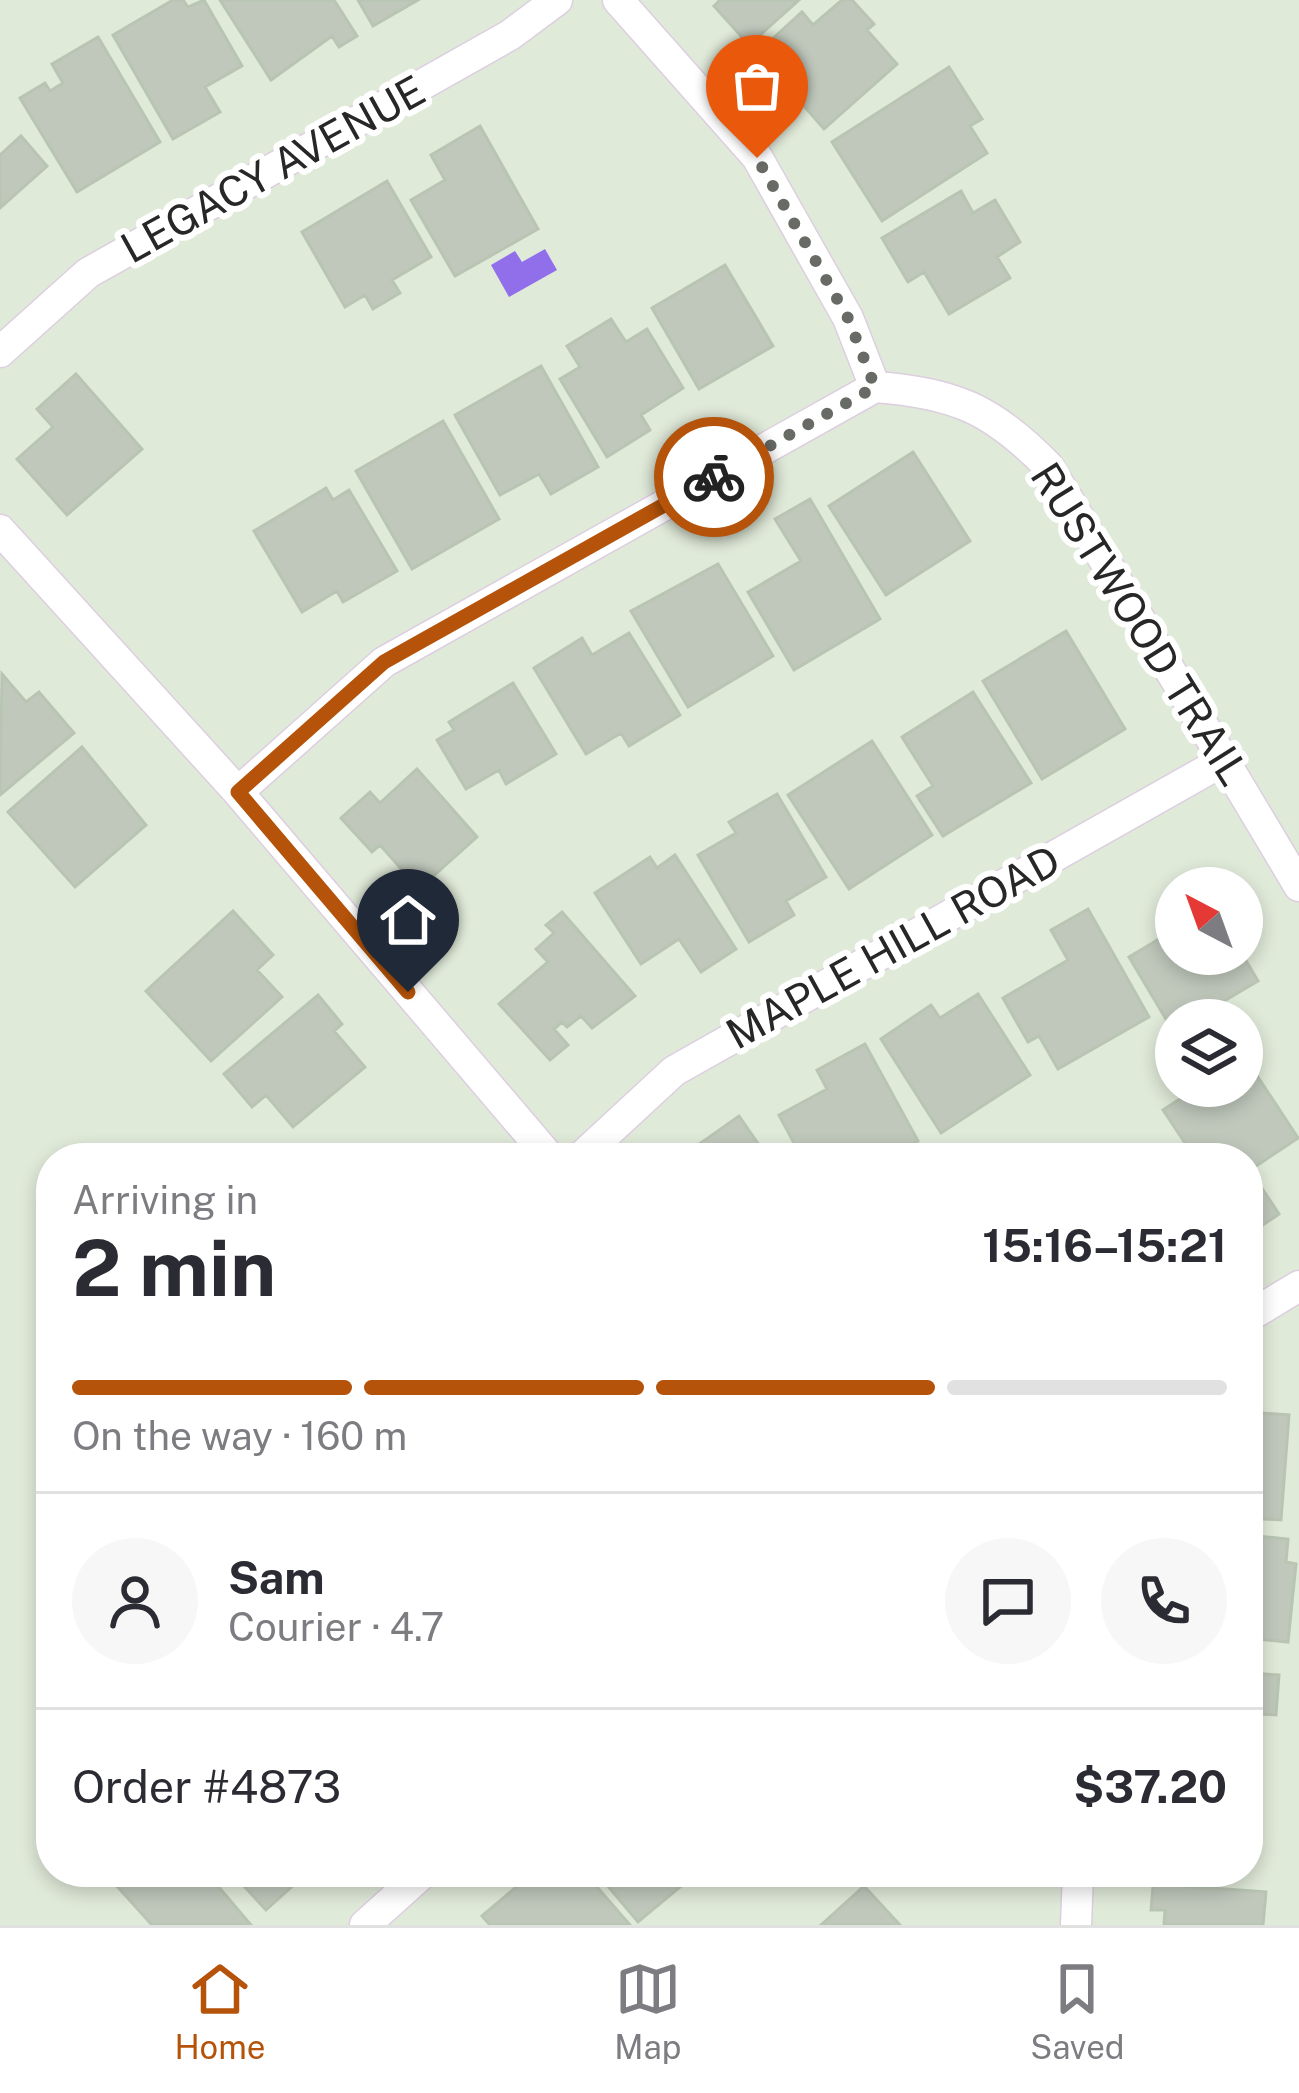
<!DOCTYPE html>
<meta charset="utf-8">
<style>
body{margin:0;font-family:"Public Sans",sans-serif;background:#f7f7f7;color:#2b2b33;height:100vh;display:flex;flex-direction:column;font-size:45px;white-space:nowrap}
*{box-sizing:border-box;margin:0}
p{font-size:39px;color:#7c7c81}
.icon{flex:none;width:66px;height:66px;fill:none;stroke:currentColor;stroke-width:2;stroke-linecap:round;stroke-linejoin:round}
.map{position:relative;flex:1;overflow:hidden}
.side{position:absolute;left:36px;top:1143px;width:1227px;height:744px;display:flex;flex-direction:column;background:#fff;border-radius:48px;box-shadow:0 6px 18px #0003}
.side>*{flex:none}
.needle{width:78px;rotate:319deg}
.buttons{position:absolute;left:1155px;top:867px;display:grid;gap:24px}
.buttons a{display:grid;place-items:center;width:108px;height:108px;border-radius:50%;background:#fff;box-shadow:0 6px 18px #0003;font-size:60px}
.pin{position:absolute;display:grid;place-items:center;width:102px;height:102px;color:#fff;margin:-123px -51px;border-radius:50% 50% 50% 0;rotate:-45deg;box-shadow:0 0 12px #0007}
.pin .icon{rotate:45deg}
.courier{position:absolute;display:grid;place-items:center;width:120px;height:120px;margin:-60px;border:9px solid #b45309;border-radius:50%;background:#fff;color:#222;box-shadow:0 3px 15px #0007}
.head em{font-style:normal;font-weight:700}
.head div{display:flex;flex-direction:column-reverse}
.head{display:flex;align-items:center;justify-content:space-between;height:204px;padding:0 36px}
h1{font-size:78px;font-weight:700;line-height:90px}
.bar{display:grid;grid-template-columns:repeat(4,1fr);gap:18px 12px;align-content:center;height:144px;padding:0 36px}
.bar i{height:15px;border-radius:9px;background:#e1e1e2}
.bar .active{background:#b45309}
.bar p{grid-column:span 4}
.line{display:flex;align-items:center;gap:30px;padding:0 36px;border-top:3px solid #e1e1e2}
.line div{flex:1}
.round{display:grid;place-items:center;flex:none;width:126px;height:126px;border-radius:63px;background:#f7f7f7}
.dock{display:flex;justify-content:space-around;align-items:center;height:168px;border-top:3px solid #e1e1e2;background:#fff;font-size:33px;color:#7c7c81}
.dock a{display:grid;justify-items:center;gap:6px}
.dock .active{color:#b45309}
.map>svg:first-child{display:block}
</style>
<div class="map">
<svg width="1299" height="1925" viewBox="0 0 1299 1925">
<rect width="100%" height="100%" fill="#e0ead9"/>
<path fill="#916eea" d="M545,249L557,270L509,297L491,265L515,251L522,262Z"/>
<path fill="#c0c8bc" stroke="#b9c5b3" stroke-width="3" d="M173,0H183L188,7L204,0L242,66L205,87L220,112L173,139L113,35Z
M220,0H334L357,36L339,47L332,36L271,80Z
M358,0H418L373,26Z
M720,0H799L749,45L714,6Z
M842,0H852L874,24L867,30L897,64L824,129L788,88L802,76L770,41L802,12L813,25Z
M98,37L160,142L77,192L20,98L45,83L50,91L63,83L52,64Z
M949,67L982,119L970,126L987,153L882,221L832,142Z
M480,126L538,229L455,276L411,200L445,180L431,155Z
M21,136L47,166L0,208V155Z
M387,181L431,257L392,280L400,293L373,309L365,295L345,307L302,232Z
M961,191L973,213L995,200L1020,242L997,257L1010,278L949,314L924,272L908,282L882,238Z
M725,265L773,346L699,389L652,308Z
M611,319L626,342L647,329L683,388L641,415L650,430L607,457L560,379L580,367L567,346Z
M541,366L598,467L551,494L539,474L500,495L455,415Z
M76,374L142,449L67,515L17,459L53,427L37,409Z
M443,421L499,519L412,569L356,471Z
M913,452L970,541L886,595L829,506Z
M326,488L333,500L349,490L397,571L343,602L337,591L302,612L254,531Z
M810,499L880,619L794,670L748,592L801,561L775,519Z
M718,564L773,656L688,707L631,611Z
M1066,631L1125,729L1042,779L983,681Z
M629,633L680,715L629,746L621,733L586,754L534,668L582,638L592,655Z
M2,674L26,702L39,692L74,733L0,795Z
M513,683L556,754L506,784L499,770L466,789L437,740L454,730L449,722Z
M973,692L1031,783L943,836L917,796L933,786L902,737Z
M872,741L932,835L849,889L788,795Z
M82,747L146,825L75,887L8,812Z
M417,769L477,837L419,889L380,845L372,852L341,818L370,792L380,803Z
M777,794L826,877L786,901L794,915L749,942L698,855L736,833L729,822Z
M675,855L736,949L701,972L679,939L641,964L595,893L650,857L657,868Z
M1088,909L1149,1017L1058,1069L1039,1036L1028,1042L1003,998L1068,960L1051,930Z
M233,911L273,955L257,970L282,997L211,1061L146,991Z
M562,912L635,996L592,1028L581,1016L567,1027L562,1022L554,1029L568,1045L550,1060L499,1004L548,962L536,949L554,933L546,925Z
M1176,929V954H1242L1258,981L1192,1020H1176L1173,1031L1129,957Z
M978,994L1030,1075L941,1133L881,1039L931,1005L940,1018Z
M318,995L342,1024L334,1031L365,1067L293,1127L266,1095L252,1107L224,1074Z
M865,1044L918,1141L888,1158H802L779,1115L827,1089L817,1070Z
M1256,1074L1298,1138L1250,1170L1279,1214L1248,1235V1158H1195L1163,1110L1200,1086H1242Z
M739,1116L768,1158H696L691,1150Z
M1248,1412L1289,1415L1281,1520L1248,1518Z
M1248,1535L1288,1539L1286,1562L1296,1564L1288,1642L1248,1638Z
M1248,1673L1279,1675L1276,1715L1248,1713V1720Z
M206,1872L251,1925H152L106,1874Z
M231,1872H308L266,1910Z
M534,1872H584L630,1925H490L482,1916Z
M596,1872H698L638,1922Z
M1154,1875L1184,1877L1183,1886L1266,1892L1263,1925H1164L1165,1910H1151Z
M864,1886L900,1925H821Z"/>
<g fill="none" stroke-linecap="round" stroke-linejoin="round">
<g stroke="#ddcee0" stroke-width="33">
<path id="minor" d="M618,0L757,157L848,318L875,387
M0,352L88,273L510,35L557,0
M875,387C955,393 992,409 1048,466L1299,886
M0,530L238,792L550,1158
M238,792L384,662L875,387
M580,1158L674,1071L1225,760
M1248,1317L1299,1286
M365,1925L424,1872
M1076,1925L1078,1872"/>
</g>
<use href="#minor" stroke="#fff" stroke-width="30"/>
</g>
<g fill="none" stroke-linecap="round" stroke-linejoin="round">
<path stroke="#686b65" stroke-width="12" stroke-dasharray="0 21.6" d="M714,477L875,387L848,318L757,158"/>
<path stroke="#b45309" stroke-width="15" d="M408,992L238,792L384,662L714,477"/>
</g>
<g text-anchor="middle" stroke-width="12" stroke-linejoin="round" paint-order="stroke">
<g font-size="42" fill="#272727" stroke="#fff">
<text transform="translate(273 169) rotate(-29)" y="15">LEGACY AVENUE</text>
<text transform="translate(1140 624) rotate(58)" y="15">RUSTWOOD TRAIL</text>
<text transform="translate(893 947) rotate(-29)" y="15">MAPLE HILL ROAD</text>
</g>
</g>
</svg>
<div class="buttons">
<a><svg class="needle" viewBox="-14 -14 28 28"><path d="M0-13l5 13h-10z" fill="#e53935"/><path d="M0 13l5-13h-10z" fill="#7c7c81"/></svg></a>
<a><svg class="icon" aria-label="layers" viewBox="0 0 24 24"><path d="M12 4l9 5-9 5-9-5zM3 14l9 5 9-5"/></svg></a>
</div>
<div class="pin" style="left:757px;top:158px;background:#ea580c"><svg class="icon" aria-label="bag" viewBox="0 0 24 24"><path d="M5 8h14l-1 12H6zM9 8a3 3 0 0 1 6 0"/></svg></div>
<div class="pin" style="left:408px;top:992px;background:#1f2937"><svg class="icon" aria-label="home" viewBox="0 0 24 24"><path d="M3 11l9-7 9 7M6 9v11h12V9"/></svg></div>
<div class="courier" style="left:714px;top:477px"><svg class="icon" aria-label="bike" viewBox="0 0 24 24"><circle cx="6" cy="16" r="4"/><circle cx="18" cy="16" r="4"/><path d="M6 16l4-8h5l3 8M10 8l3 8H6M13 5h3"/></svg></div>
<section class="side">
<div class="head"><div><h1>2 min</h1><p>Arriving in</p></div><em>15:16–15:21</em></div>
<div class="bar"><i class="active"></i><i class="active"></i><i class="active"></i><i></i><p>On the way · 160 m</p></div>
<div class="line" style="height:216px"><a class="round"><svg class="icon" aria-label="person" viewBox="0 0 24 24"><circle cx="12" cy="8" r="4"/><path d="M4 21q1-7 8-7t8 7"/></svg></a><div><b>Sam</b><p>Courier · 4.7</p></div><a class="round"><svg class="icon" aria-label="chat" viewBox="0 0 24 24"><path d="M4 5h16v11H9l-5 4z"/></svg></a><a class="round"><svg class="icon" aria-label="phone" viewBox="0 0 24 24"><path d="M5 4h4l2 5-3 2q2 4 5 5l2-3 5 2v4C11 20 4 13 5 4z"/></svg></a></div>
<div class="line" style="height:156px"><div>Order #4873</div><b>$37.20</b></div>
</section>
</div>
<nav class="dock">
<a class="active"><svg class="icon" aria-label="home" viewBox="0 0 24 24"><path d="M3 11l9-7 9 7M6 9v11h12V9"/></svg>Home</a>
<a><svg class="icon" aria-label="map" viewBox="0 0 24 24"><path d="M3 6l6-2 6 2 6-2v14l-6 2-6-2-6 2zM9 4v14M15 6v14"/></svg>Map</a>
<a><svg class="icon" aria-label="saved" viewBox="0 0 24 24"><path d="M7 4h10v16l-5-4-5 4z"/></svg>Saved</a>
</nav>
